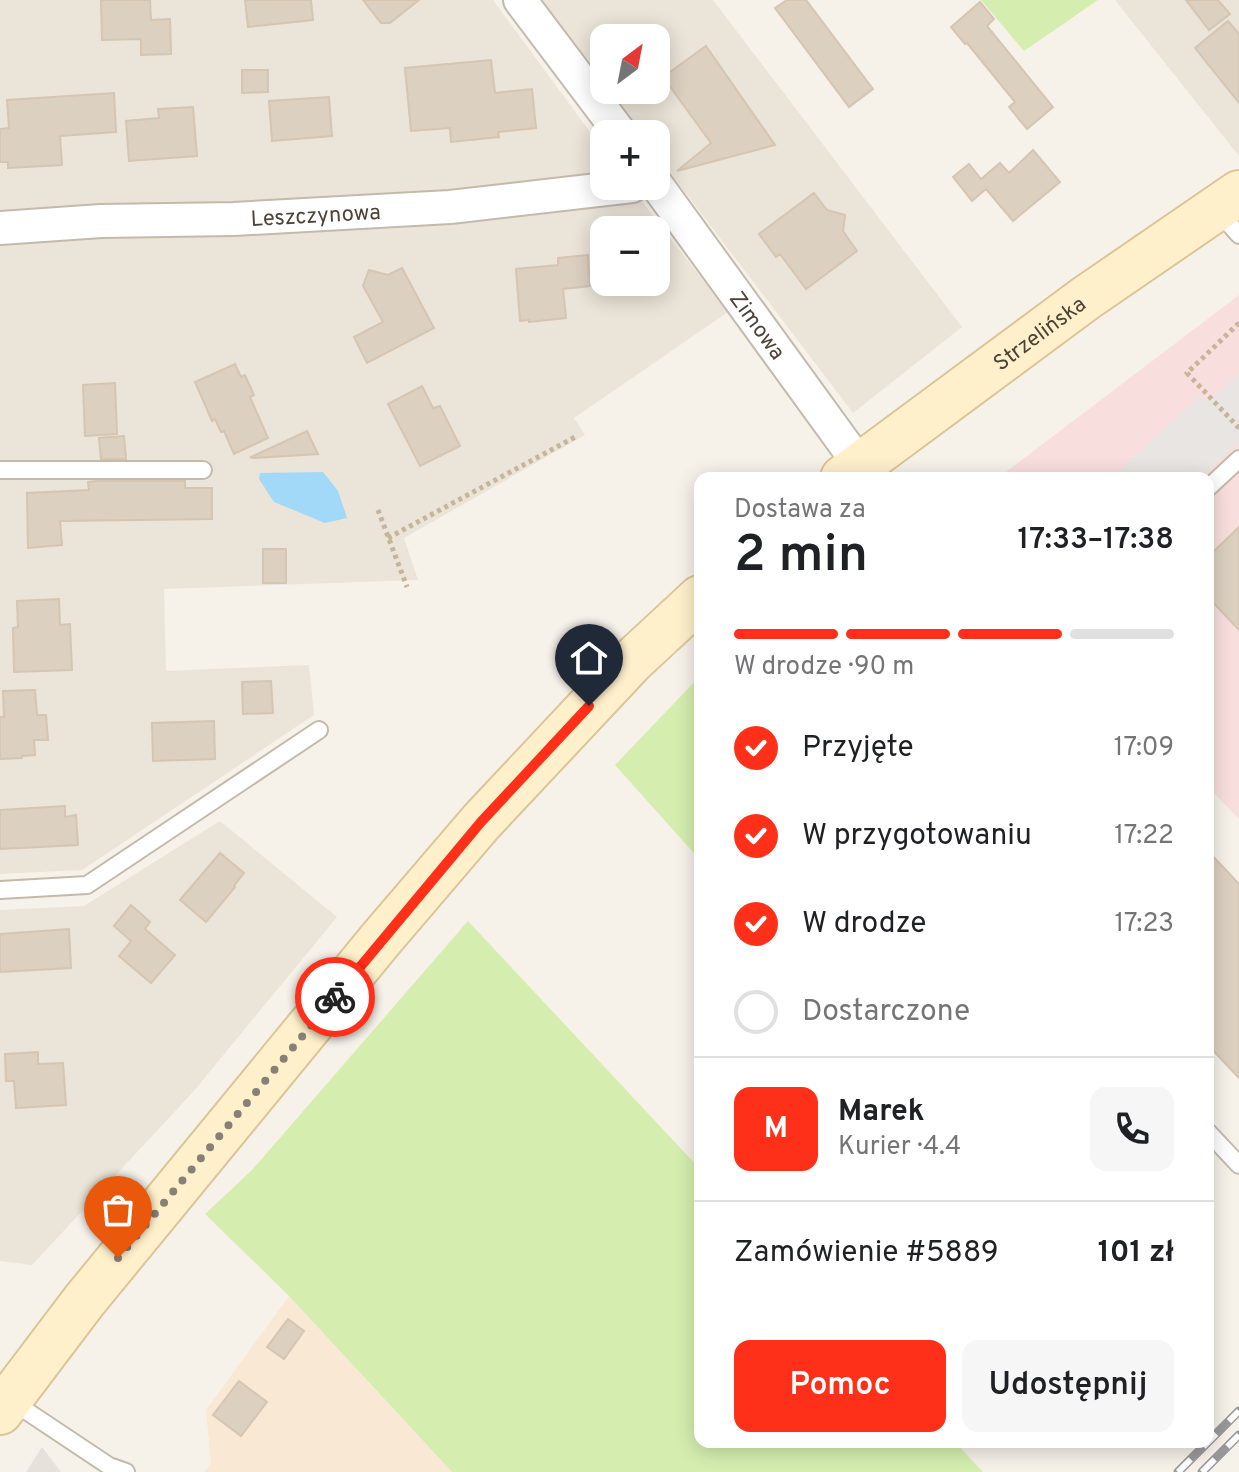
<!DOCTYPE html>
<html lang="pl">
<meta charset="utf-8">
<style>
body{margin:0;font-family:Overpass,sans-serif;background:#f6f6f6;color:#202124;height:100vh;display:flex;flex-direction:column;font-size:30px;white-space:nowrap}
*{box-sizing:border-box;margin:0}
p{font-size:26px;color:#757577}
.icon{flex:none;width:44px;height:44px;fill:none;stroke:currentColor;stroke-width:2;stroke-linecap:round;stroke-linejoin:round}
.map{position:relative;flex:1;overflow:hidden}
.panel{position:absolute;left:694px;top:472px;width:520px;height:976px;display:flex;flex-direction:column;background:#fff;border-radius:16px;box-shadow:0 4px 20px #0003}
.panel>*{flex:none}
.needle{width:52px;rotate:32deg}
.buttons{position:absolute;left:590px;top:24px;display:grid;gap:16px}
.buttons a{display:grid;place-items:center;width:80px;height:80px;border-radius:16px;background:#fff;box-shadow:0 4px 20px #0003;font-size:40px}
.pin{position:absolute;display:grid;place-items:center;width:68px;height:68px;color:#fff;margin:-82px -34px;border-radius:50% 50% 50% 0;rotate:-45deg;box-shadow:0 0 8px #0007}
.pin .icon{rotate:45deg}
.courier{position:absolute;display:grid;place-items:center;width:80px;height:80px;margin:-40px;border:6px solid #ff3019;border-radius:50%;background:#fff;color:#222;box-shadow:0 2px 10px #0007}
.overview em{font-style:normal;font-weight:600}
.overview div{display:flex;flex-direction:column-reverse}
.overview{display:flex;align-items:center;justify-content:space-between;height:136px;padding:0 40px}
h1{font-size:52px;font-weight:600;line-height:60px}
.bar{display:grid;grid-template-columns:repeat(4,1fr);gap:12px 8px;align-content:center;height:96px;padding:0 40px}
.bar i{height:10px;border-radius:6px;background:#e0e0e0}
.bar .selected{background:#ff3019}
.bar p{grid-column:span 4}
.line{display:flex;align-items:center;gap:20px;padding:0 40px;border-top:2px solid #e0e0e0}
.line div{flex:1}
.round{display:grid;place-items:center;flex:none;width:84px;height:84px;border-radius:16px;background:#f6f6f6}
ol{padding:0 40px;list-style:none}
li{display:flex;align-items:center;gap:24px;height:88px}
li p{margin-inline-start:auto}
li .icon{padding:8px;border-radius:50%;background:#ff3019;color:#fff;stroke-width:4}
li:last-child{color:#757577}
li i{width:44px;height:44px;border:4px solid #e0e0e0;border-radius:50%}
.button{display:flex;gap:16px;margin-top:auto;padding:16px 40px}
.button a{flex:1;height:92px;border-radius:16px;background:#ff3019;color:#fff;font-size:32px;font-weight:600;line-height:92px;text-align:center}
.button a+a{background:#f6f6f6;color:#202124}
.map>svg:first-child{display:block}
</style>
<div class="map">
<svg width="1239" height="1472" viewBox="0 0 1239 1472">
<rect width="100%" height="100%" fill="#f6f2ea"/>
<path fill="#ebe4d8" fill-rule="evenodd" d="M0,0H493L604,151V186H630L728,312L574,418L585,435L404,538L418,580L164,589L166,671L309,665L314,715L82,870L0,874ZM604,230H656V282H604Z
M541,0H713L962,327L853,413L656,154V134H641L608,90H656V38H604V84Z
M1115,0H1239V156Z
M220,821L337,917L193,1092L32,1265L0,1261V910L84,906Z"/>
<path fill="#f9e8d4" d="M289,1296L452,1472H205L211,1463L206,1410Z"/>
<path fill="#e6e1db" d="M42,1447L61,1472H26Z"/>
<path fill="#f8dfdd" d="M1239,295V819L1208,787V478H998Z"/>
<path fill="#d5eeaf" d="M981,0H1098L1024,51Z
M700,676V860L615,765Z
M468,921L700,1169V1442H955L983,1472H452L289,1296L205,1214L252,1170Z"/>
<path fill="#e8e5e2" d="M1239,373V442L1201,478H1112L1199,396L1208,402Z"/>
<path fill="#a2d9f8" d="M323,472L338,491L347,518L325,523L274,502L259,479L260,473Z"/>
<path fill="#dcd0c1" stroke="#d5c5b1" stroke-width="2" d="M101,0H150L151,20L170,19L171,54L141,55V39L102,40Z
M245,0H311L313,20L248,27Z
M363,0H419L390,23H381Z
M787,0H806L873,89L849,107L775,8Z
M1186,0H1218L1230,14L1209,30Z
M980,2L994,19L987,26L1053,107L1027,129L1009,107L1015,102L967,43L965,44L951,27Z
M1228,21L1239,34V103L1195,48Z
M706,46L775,145L677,171L711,143L663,77Z
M491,60L495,93L532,89L536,128L498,132L499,137L451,142L450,128L411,131L405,68Z
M242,70H268V92L242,93Z
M114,93L116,132L60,136L62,165L8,168V162H0V129L9,128L7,100Z
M329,97L332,136L272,141L269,101Z
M193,107L197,156L129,161L126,121L159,118L158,109Z
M1033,150L1060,182L1013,221L986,189L972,201L953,177L969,164L981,179L1000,163L1009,173Z
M814,193L827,210L845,215L843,231L857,251L806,289L780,254L776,257L759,234Z
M588,255L590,286L563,289L566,318L529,322V320L520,321L516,269L558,265V258Z
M402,268L434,328L367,363L354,337L383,322L363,286L369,270L388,275Z
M235,364L241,377L245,375L254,395L250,397L268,438L234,454L224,431L221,432L215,419L212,421L195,382Z
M115,383L117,434L85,436L83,385Z
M422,386L433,408L440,406L460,446L420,466L388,404Z
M307,431L318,454L252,458L251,457Z
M124,436L126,459H101L99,438Z
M96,481H185V488H212V519L60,521L62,545L28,548L27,493L89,490L88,482Z
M1239,527V630L1208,597V557Z
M263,549H286V583H263Z
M59,599L60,625L70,624L72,670L14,672L13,628L18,627L17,601Z
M271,681L273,713L243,714L242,682Z
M35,690L37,715H46L48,740H34L35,755L22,756V758L0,759V717H4L3,691Z
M214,721L215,759L153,761L152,723Z
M65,806V817L76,815L78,845L0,849V810Z
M1208,851L1239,884V1078L1208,1045Z
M220,853L244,873L234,886L235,887L206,922L180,900Z
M131,905L150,922L145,929L175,955L151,983L119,956L131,941L114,926Z
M69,929L71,968L0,972V934Z
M38,1052V1064L63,1063L66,1105L16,1108L14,1081H6L5,1054Z
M288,1319L304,1331L284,1359L267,1347Z
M239,1381L267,1402L241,1436L213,1415Z"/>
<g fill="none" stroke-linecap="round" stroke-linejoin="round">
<g stroke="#c3baab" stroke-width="20">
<path id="service" d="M1217,210L1239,235
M0,470H203
M1208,488L1239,459
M0,890L87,885L319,730
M1208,1132L1239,1165
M10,1400L109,1466L126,1472"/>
</g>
<g stroke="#c3baab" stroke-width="36">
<g id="minor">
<path d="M520,0L621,134"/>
<path id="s1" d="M656,184L860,465"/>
<path id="s2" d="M0,228L101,221L234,219L450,207L632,186"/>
</g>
</g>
<g stroke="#dbc596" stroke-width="48">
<g id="secondary">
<path id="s3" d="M843,478L1086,298L1239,193"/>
<path d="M0,1412L84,1301L381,939L481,822L632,661L700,598"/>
</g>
</g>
<path stroke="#c6b59b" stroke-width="5" stroke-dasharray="4 4" stroke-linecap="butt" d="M1239,323L1187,373L1239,428
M378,510L407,587
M388,538L577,436"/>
<use href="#service" stroke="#fff" stroke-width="16"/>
<use href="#minor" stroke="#fff" stroke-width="32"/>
<use href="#secondary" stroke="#fff0cc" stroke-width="44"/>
<g stroke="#999" stroke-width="9">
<path id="rail" d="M1178,1472L1239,1411
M1202,1472L1239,1435"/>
</g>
<use href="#rail" stroke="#fff" stroke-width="6" stroke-dasharray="18" stroke-linecap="butt"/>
</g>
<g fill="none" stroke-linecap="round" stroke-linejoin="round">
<path stroke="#888076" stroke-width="8" stroke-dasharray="0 14.4" d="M118,1258L335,997"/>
<path stroke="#ff3019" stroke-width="10" d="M335,997L481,822L589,706"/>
</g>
<g text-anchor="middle" stroke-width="6" stroke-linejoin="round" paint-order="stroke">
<g font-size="22" fill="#4c4337" stroke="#fff">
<text dy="8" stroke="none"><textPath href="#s2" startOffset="316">Leszczynowa</textPath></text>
<text dy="8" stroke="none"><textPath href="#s1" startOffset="174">Zimowa</textPath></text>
<text dy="8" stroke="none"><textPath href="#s3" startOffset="244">Strzelińska</textPath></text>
</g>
</g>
</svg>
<div class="buttons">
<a><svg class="needle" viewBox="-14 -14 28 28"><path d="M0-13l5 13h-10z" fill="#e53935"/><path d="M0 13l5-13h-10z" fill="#757577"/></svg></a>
<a>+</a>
<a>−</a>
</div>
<div class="pin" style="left:118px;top:1258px;background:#ea580c"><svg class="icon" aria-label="bag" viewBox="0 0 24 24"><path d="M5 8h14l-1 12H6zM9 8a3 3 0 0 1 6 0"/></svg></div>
<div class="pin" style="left:589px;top:706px;background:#1f2937"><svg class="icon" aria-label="home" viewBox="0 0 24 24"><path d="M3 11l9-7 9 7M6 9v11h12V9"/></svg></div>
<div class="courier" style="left:335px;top:997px"><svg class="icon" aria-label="bike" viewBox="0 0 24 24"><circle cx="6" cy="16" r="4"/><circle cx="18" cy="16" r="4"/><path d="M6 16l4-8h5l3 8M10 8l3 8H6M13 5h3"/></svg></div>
<section class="panel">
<div class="overview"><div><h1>2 min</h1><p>Dostawa za</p></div><em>17:33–17:38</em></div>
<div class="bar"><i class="selected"></i><i class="selected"></i><i class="selected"></i><i></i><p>W drodze · 90 m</p></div>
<ol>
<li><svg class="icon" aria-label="check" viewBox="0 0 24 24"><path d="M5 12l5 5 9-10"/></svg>Przyjęte<p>17:09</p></li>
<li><svg class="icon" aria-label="check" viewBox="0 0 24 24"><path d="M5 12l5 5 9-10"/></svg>W przygotowaniu<p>17:22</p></li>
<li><svg class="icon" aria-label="check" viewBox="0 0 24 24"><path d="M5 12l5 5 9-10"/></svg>W drodze<p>17:23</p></li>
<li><i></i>Dostarczone</li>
</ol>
<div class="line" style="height:144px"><b class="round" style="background:#ff3019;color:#fff">M</b><div><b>Marek</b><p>Kurier · 4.4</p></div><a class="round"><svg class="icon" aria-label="phone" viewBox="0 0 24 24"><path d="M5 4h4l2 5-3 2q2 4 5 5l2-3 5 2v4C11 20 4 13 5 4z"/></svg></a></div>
<div class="line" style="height:104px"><div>Zamówienie #5889</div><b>101 zł</b></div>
<div class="button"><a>Pomoc</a><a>Udostępnij</a></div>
</section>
</div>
